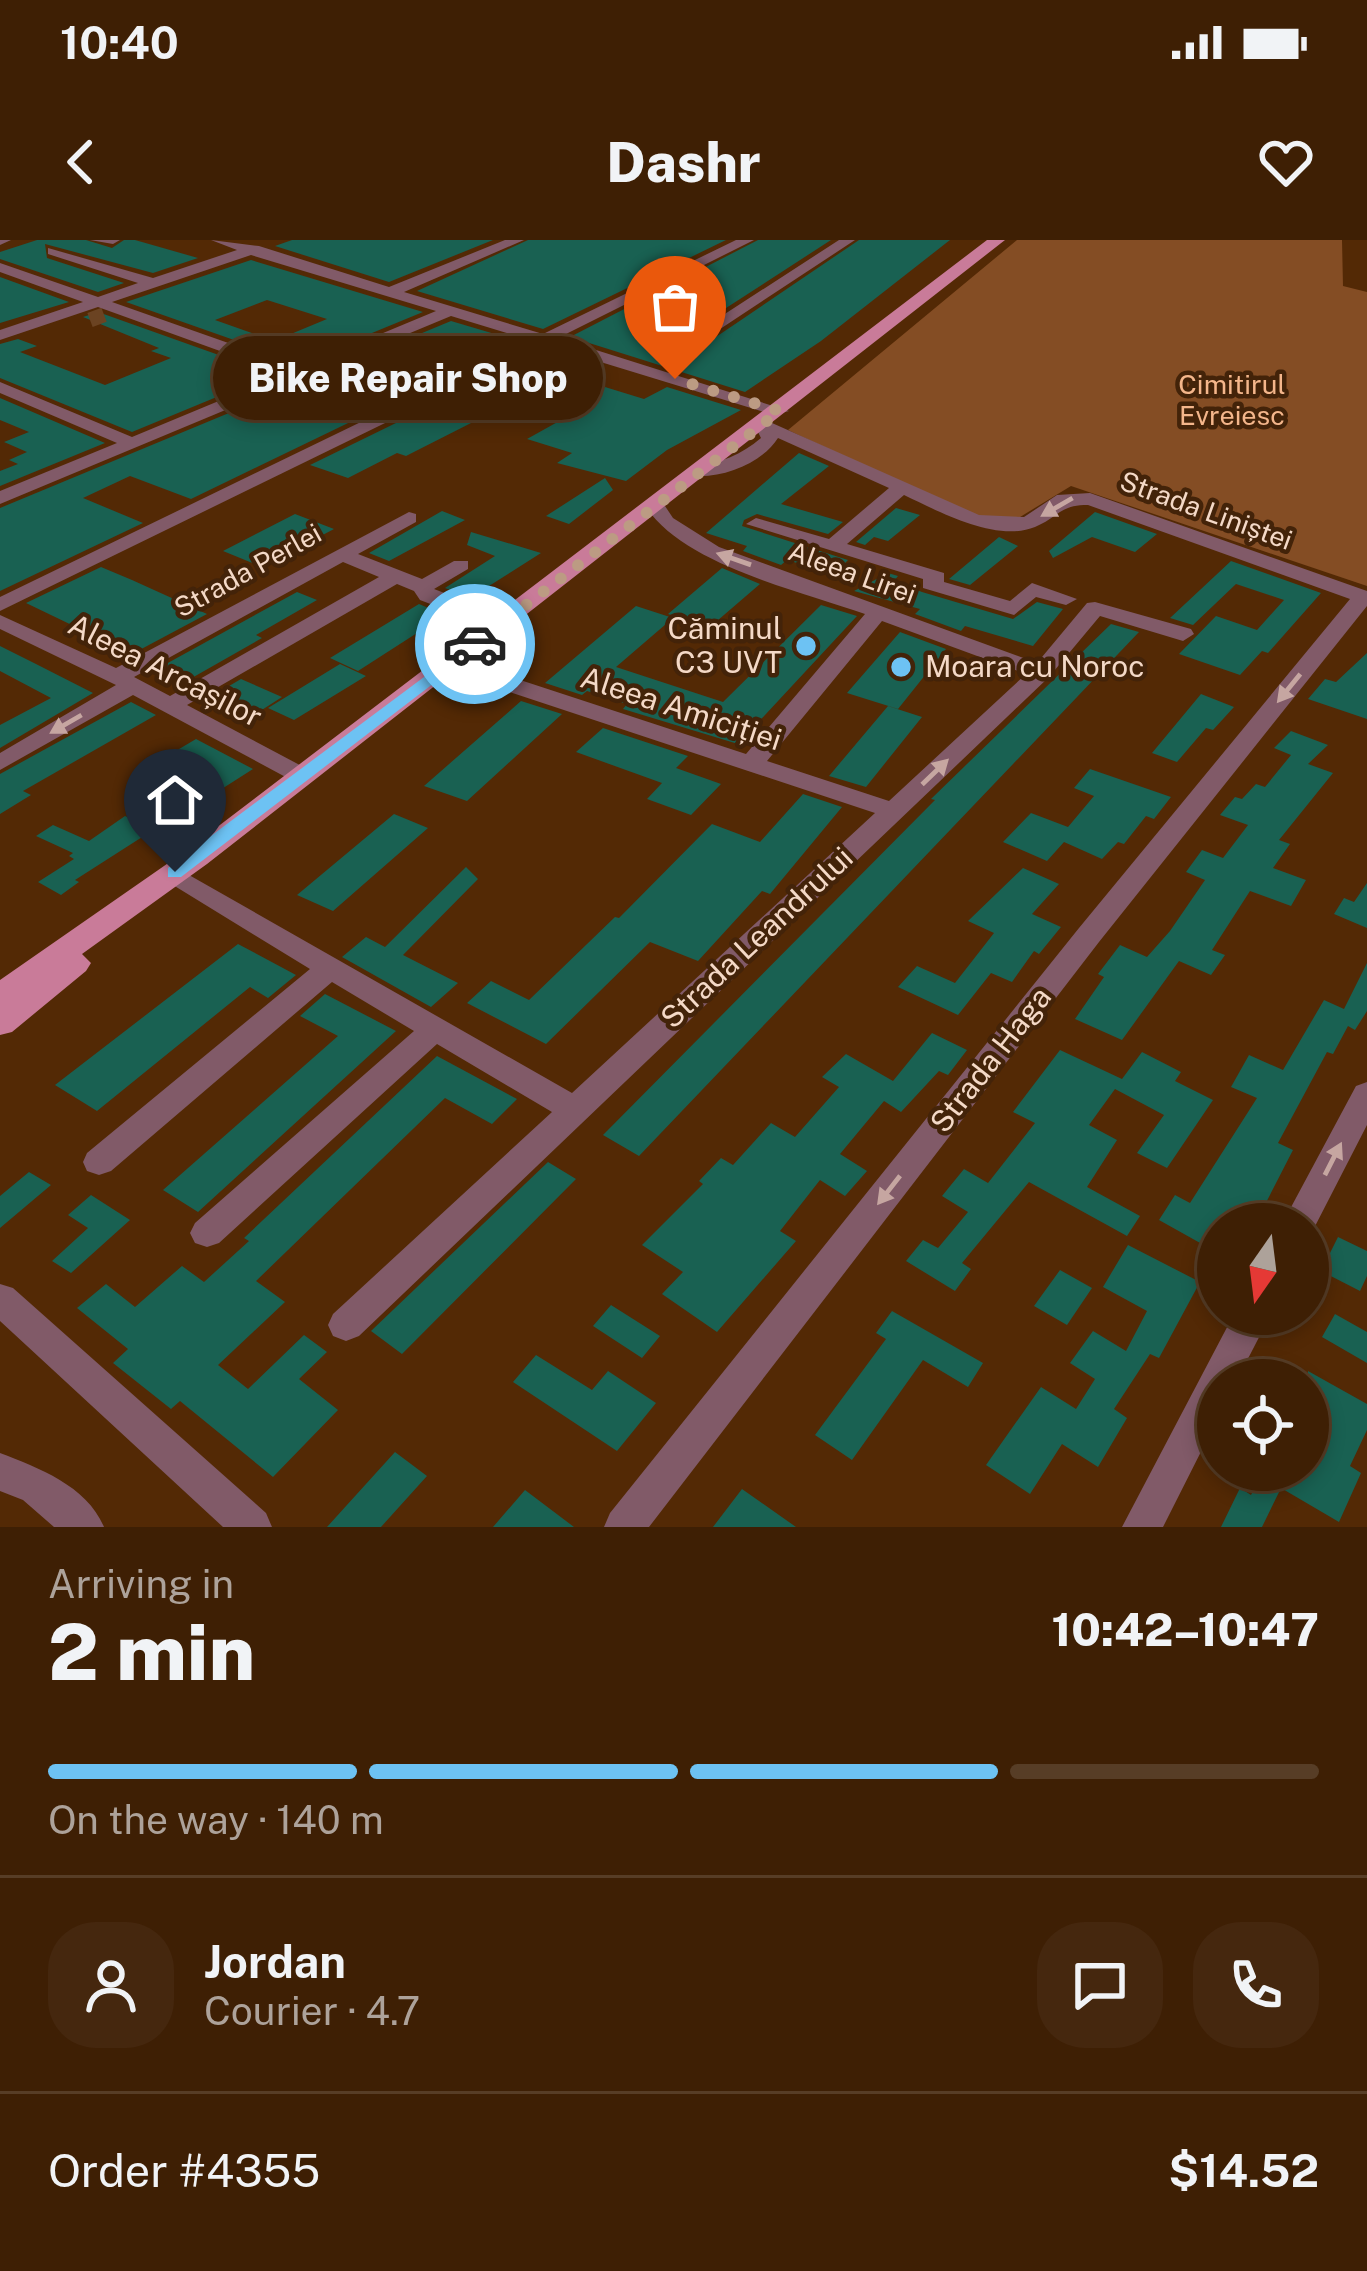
<!DOCTYPE html>
<meta charset="utf-8">
<style>
body{margin:0;font-family:"Public Sans",sans-serif;background:#45270e;color:#f1f3f6;height:100vh;display:flex;flex-direction:column;font-size:45px;white-space:nowrap}
*{box-sizing:border-box;margin:0}
p{font-size:39px;color:#ada29a}
.icon{flex:none;width:66px;height:66px;fill:none;stroke:currentColor;stroke-width:2;stroke-linecap:round;stroke-linejoin:round}
.map{position:relative;height:1287px;overflow:hidden}
.panel{display:flex;flex-direction:column;background:#3e1f04;flex:1}
.panel>*{flex:none}
.needle{width:78px;rotate:194deg}
.tools{position:absolute;left:1197px;top:963px;display:grid;gap:24px}
.tools a{display:grid;place-items:center;width:132px;height:132px;border-radius:50%;background:#3e1f04;box-shadow:0 6px 18px #0003,0 0 0 3px #573d26;font-size:60px}
.pin{position:absolute;display:grid;place-items:center;width:102px;height:102px;color:#fff;margin:-123px -51px;border-radius:50% 50% 50% 0;rotate:-45deg;box-shadow:0 0 12px #0007}
.pin .icon{rotate:45deg}
.courier{position:absolute;display:grid;place-items:center;width:120px;height:120px;margin:-60px;border:9px solid #6dc2f3;border-radius:50%;background:#fff;color:#222;box-shadow:0 3px 15px #0007}
.bubble{position:absolute;height:84px;border-radius:42px;background:#3e1f04;box-shadow:0 6px 18px #0003,0 0 0 3px #573d26;font-size:39px;font-weight:800;line-height:84px;text-align:center}
.head em{font-style:normal;font-weight:800}
.head div{display:flex;flex-direction:column-reverse}
.head{display:flex;align-items:center;justify-content:space-between;height:204px;padding:0 48px}
h1{font-size:78px;font-weight:800;line-height:90px}
.bar{display:grid;grid-template-columns:repeat(4,1fr);gap:18px 12px;align-content:center;height:144px;padding:0 48px}
.bar i{height:15px;border-radius:9px;background:#573d26}
.bar .current{background:#6dc2f3}
.bar p{grid-column:span 4}
.line{display:flex;align-items:center;gap:30px;padding:0 48px;border-top:3px solid #573d26}
.line div{flex:1}
.round{display:grid;place-items:center;flex:none;width:126px;height:126px;border-radius:48px;background:#45270e}
.status{display:flex;justify-content:space-between;align-items:center;height:84px;padding:0 60px;background:#3e1f04;direction:ltr}
.status svg{height:33px;fill:currentColor}
header{display:flex;justify-content:space-between;align-items:center;height:156px;padding:0 48px;background:#3e1f04;font-size:54px;font-weight:800}
.map>svg:first-child{display:block}
</style>
<div class="status"><b>10:40</b><svg viewBox="0 0 49 12"><path d="M0 12V9h3v3zM5 12V6h3v6zM10 12V3h3v9zM15 12V0h3v12zM26 1h20v11H26zM47 4h2v5h-2z"/></svg></div>
<header><svg class="icon" aria-label="back" viewBox="0 0 24 24"><path d="M15 5l-7 7 7 7"/></svg>Dashr<svg class="icon" aria-label="heart" viewBox="0 0 24 24"><path d="M12 20l-8-8c-3-5 5-10 8-4 3-6 11-1 8 4z"/></svg></header>
<div class="map">
<svg width="1367" height="1287" viewBox="0 0 1367 1287">
<rect width="100%" height="100%" fill="#532905"/>
<path fill="#844d24" d="M1017,0H1342L1343,46L1367,52V346L1071,246L1015,280L969,275L788,190Z"/>
<path fill="#196152" fill-rule="evenodd" d="M37,0H86L112,8L124,0H135L198,18L153,33L45,4L47,18L124,43L98,52L0,19V12Z
M292,0H493L389,42L275,6Z
M528,0H726L543,89L417,51Z
M758,0H831L692,90L693,98L710,101L859,0H950L821,101L745,152L570,97Z
M251,20L423,72L299,123L126,62ZM267,60L327,79L274,101L215,80Z
M0,37L69,62L0,83Z
M98,72L272,134L132,192L0,138V104L18,99L37,106L20,112L105,145L171,118L151,111L159,108L83,77Z
M451,81L518,101L191,259L130,236L83,258L143,283L0,351V268Z
M545,110L602,127L579,139L644,159L667,147L741,170L667,210L626,241L557,223L572,213L527,199L588,165L536,150L406,216L397,213L348,238L310,225Z
M0,158L105,203L0,246V231L18,224L9,220L27,212L4,202L29,192L0,180Z
M799,213L829,226L781,264L843,282L828,294L757,274L744,280L742,286L848,320L834,334L787,320L781,325L743,311L747,306L706,293Z
M605,238L613,250L569,284L546,276Z
M896,268L920,275L888,301L874,297L865,305L856,302Z
M442,271L465,280L389,321L369,313Z
M1095,272L1157,294L1135,312L1092,297L1053,318L1049,311Z
M295,274L334,289L262,327L223,311Z
M471,292L541,313L470,358L445,348L495,316L467,305Z
M999,297L1018,306L970,345L949,339Z
M1231,321L1321,353L1268,413L1262,411L1240,435L1179,414L1216,376L1257,390L1284,360L1236,344L1193,385L1170,378Z
M101,327L132,340L207,374L132,414L26,363Z
M722,328L760,344L710,387L668,374Z
M888,333L898,336L894,341L922,352L1013,379L1037,362L1063,369L1033,406L965,386L961,391L915,374L920,369L854,351Z
M297,352L317,360L256,395L262,398L183,443L155,430Z
M419,364L445,375L358,431L330,418Z
M821,365L857,376L738,504L623,469L627,464L587,451L582,455L545,443L636,366L673,378L616,427L723,462Z
M1111,384L1139,392L639,916L603,895L935,560L931,559Z
M900,392L946,409L898,469L847,453Z
M0,406L36,424L93,453L0,508V485L51,458L0,431Z
M1367,413V479L1308,459L1325,439L1336,442Z
M340,424L366,436L294,480L268,468Z
M241,439L282,457L254,475L212,456Z
M1201,454L1234,467L1213,490L1206,488L1177,522L1152,513Z
M521,461L562,474L467,561L424,546Z
M131,462L156,475L23,551L31,555L0,574V534Z
M888,466L922,477L866,547L829,536Z
M603,488L688,516L676,528L721,544L691,575L647,559L662,543L576,512Z
M1291,491L1328,505L1308,524L1333,533L1279,600L1290,604L1273,628L1306,640L1291,666L1250,651L1212,710L1225,715L1211,735L1179,721L1122,800L1075,779L1104,737L1098,734L1120,705L1147,717L1170,691L1205,640L1186,632L1202,610L1223,618L1248,585L1220,575L1235,557L1242,559L1256,544L1265,547L1291,515L1274,508Z
M196,499L253,529L217,552L183,533L193,527L169,515Z
M1090,529L1171,557L1154,579L1146,576L1124,604L1118,602L1102,619L1064,602L1047,621L1003,602L1031,573L1068,587L1094,556L1074,548Z
M803,554L842,567L770,654L762,651L698,721L650,702L546,804L467,763L491,741L529,760L615,677L619,678L712,584L760,602Z
M394,574L428,588L333,671L297,655Z
M125,576L146,585L141,588L150,592L75,640L79,642L61,655L38,642L74,619L69,616L73,613L36,596L53,585L89,601Z
M466,627L478,639L403,715L458,743L431,767L342,717L366,697L385,707Z
M1023,628L1059,644L1032,674L1061,687L1039,714L1034,711L1012,742L991,733L958,775L898,747L917,726L955,743L994,693L968,681Z
M1367,643V688L1334,674L1344,658L1354,662Z
M238,704L296,735L268,758L250,747L97,871L55,845Z
M1367,723V771L1355,790L1348,786L1333,814L1327,812L1278,903L1293,910L1255,984H1218V1013L1159,980L1175,955L1190,963L1257,858L1231,847L1249,815L1283,830L1324,760L1344,769Z
M325,754L396,791L198,972L163,950L338,796L300,776Z
M932,793L967,810L948,835L939,831L901,872L884,861L840,914L867,931L845,956L820,940L780,991L796,1001L717,1092L662,1054L683,1032L642,1005L703,944L699,941L721,918L733,925L771,883L795,897L839,847L822,837L846,814L893,841Z
M1060,810L1122,839L1142,812L1181,832L1175,841L1213,860L1167,928L1137,913L1164,875L1115,849L1089,885L1117,900L1087,947L1140,976L1127,996L1029,942L962,1023L971,1029L955,1051L906,1021L923,1000L938,1008L968,972L942,956L964,929L988,943L1035,883L1013,872Z
M437,816L517,859L492,884L445,858L256,1041L285,1062L218,1125L248,1149L304,1095L327,1112L299,1139L338,1170L273,1237L180,1161L171,1169L113,1123L128,1109L77,1068L106,1044L135,1067L182,1026L204,1042L249,1001L244,998Z
M548,922L576,939L402,1114L371,1091Z
M29,932L51,945L0,988V956Z
M91,955L130,980L71,1033L52,1021L88,988L68,975Z
M1338,997L1367,1011V1036L1360,1051L1321,1031Z
M1128,1005L1200,1042L1159,1118L1150,1114L1114,1169L1127,1178L1098,1227L1062,1204L1030,1254L986,1225L1041,1147L1076,1169L1095,1139L1070,1123L1093,1091L1126,1111L1147,1071L1103,1047Z
M1060,1030L1092,1048L1067,1085L1034,1066Z
M611,1065L660,1096L642,1118L593,1086Z
M892,1071L983,1123L968,1147L923,1120L852,1220L815,1195L886,1099L876,1093Z
M1335,1074L1367,1092V1123L1322,1097Z
M536,1115L592,1150L608,1131L656,1163L617,1211L513,1142Z
M1308,1131L1367,1164V1190L1350,1226L1361,1233L1339,1282L1281,1248L1262,1287H1221L1240,1248L1251,1255L1261,1235L1251,1230H1308Z
M395,1212L427,1236L381,1287H327Z
M742,1249L796,1287H713Z
M525,1250L574,1287H493Z"/>
<g fill="none" stroke-linecap="round" stroke-linejoin="round">
<path stroke="#6b4322" stroke-width="15" stroke-dasharray="15 8" stroke-linecap="butt" d="M90,80L106,74"/>
<path fill="#815a68" fill-rule="evenodd" d="M0,0H11L0,5Z
M90,0H120L113,4Z
M211,0L259,6L389,47L505,0H524L404,52L543,94L736,0H754L558,98L789,171L774,175L545,105L0,371V357L530,100L451,76L0,264V251L117,203L0,153V142L132,197L284,134L98,67L0,100V90L83,62L0,32V23L98,57L138,43L48,14V8L153,38L237,10ZM251,15L436,71L299,128L112,62Z
M839,0H855L708,97L694,94Z
M763,179L979,275L1024,277L1057,255L1090,253L1367,351V366L1099,702L649,1287H604L610,1273L1079,688L1350,359L1088,265C1059,265 1059,277 1035,287C996,303 938,271 904,255L847,304L944,333V342L1010,361L1032,343L1077,359L1066,365L1036,357L1014,375L923,348V339L746,284L756,278L829,299L889,248L778,198C763,222 725,238 695,236V228C721,222 741,215 761,198L754,184Z
M656,261L663,263L673,278L719,307L1037,423L1087,363L1095,362L1191,389L1194,394L1183,401L1100,376L1049,437L359,1096L346,1101L333,1096L328,1085L333,1074L552,872L437,804L219,1003L207,1007L195,1003L190,993L195,983L414,791L332,742L111,931L99,935L87,931L83,922L87,913L310,729L160,637L173,628L182,631L572,853L875,573L440,429V419H456L746,514L865,374C800,351 684,325 646,267ZM882,381L1026,434L889,561L767,521Z
M409,272L416,274V282L358,314L422,339L454,321H468V329L434,349L496,373V383H480L420,360L414,351L397,344L187,465L311,531L314,536L311,541H293L133,455L0,530V513L116,445L0,389V375L116,428ZM343,322L379,337L170,456L134,437Z
M1367,842V885L1311,994L1308,984H1282L1356,846Z
M0,1044L13,1048L266,1273L272,1287H223L0,1081Z
M1234,1074H1271L1237,1140H1218V1178L1163,1287H1122Z
M0,1213C39,1228 87,1246 104,1287H54L23,1260L0,1251Z"/>
<path fill="#c97b99" fill-rule="evenodd" d="M987,0H1005L207,624L82,714L91,723L86,731L12,792L0,795V740L187,610Z"/>
</g>
<defs><path id="oneway-solid" d="M-6-.8H1V-3.2L6.5 0L1 3.2V.8H-6Z" transform="scale(3)"/></defs>
<g fill="#c6a6a1">
<use href="#oneway-solid" transform="translate(1057 267) rotate(150)"/>
<use href="#oneway-solid" transform="translate(734 319) rotate(-161)"/>
<use href="#oneway-solid" transform="translate(1289 448) rotate(129)"/>
<use href="#oneway-solid" transform="translate(66 484) rotate(150)"/>
<use href="#oneway-solid" transform="translate(935 532) rotate(-44)"/>
<use href="#oneway-solid" transform="translate(1333 919) rotate(-63)"/>
<use href="#oneway-solid" transform="translate(889 950) rotate(128)"/>
</g>
<path fill="#6dc2f3" d="M475,399L483,404L481,407L181,637H168V628Z"/>
<g fill="none" stroke-linecap="round" stroke-linejoin="round">
<path stroke="#bc9b83" stroke-width="12" stroke-dasharray="0 21.6" d="M475,404L780,171L675,139"/>
</g>
<g fill="#6dc2f3" stroke="#432309" stroke-width="4.5">
<circle cx="806" cy="406" r="12"/>
<circle cx="901" cy="427" r="12"/>
</g>
<g text-anchor="middle" stroke-width="9" stroke-linejoin="round" paint-order="stroke">
<g font-size="27" fill="#f4b68b" stroke="#432309">
<text x="1232" y="154">Cimitirul<tspan x="1232" dy="31">Evreiesc</tspan></text>
</g>
<g font-size="27" fill="#f4d9c7" stroke="#432309">
<text transform="translate(1206 271) rotate(20)" y="9">Strada Liniștei</text>
<text transform="translate(248 331) rotate(-29)" y="9">Strada Perlei</text>
<text transform="translate(852 333) rotate(20)" y="9">Aleea Lirei</text>
</g>
<g font-size="30" fill="#f4d9c7" stroke="#432309" text-anchor="end">
<text x="782" y="399">Căminul<tspan x="782" dy="34">C3 UVT</tspan></text>
<text x="925" y="437" text-anchor="start">Moara cu Noroc</text>
</g>
<g font-size="30" fill="#f4d9c7" stroke="#432309">
<text transform="translate(165 431) rotate(27)" y="10">Aleea Arcașilor</text>
<text transform="translate(681 469) rotate(18)" y="10">Aleea Amiciției</text>
<text transform="translate(757 698) rotate(-43)" y="10">Strada Leandrului</text>
<text transform="translate(991 820) rotate(-52)" y="10">Strada Haga</text>
</g>
</g>
</svg>
<div class="tools">
<a><svg class="needle" viewBox="-14 -14 28 28"><path d="M0-13l5 13h-10z" fill="#e53935"/><path d="M0 13l5-13h-10z" fill="#ada29a"/></svg></a>
<a><svg class="icon" aria-label="locate" viewBox="0 0 24 24"><circle cx="12" cy="12" r="6"/><path d="M12 2v4M12 18v4M2 12h4M18 12h4"/></svg></a>
</div>
<div class="pin" style="left:675px;top:139px;background:#ea580c"><svg class="icon" aria-label="bag" viewBox="0 0 24 24"><path d="M5 8h14l-1 12H6zM9 8a3 3 0 0 1 6 0"/></svg></div>
<div class="pin" style="left:175px;top:632px;background:#1f2937"><svg class="icon" aria-label="home" viewBox="0 0 24 24"><path d="M3 11l9-7 9 7M6 9v11h12V9"/></svg></div>
<div class="courier" style="left:475px;top:404px"><svg class="icon" aria-label="car" viewBox="0 0 24 24"><path d="M5 17H2v-5l4-1 3-4h7l3 4 3 1v5h-3M9 17h6M6 11h13"/><circle cx="7" cy="17" r="2"/><circle cx="17" cy="17" r="2"/></svg></div>
<div class="bubble" style="left:213px;top:96px;width:390px">Bike Repair Shop</div>
</div>
<section class="panel">
<div class="head"><div><h1>2 min</h1><p>Arriving in</p></div><em>10:42–10:47</em></div>
<div class="bar"><i class="current"></i><i class="current"></i><i class="current"></i><i></i><p>On the way · 140 m</p></div>
<div class="line" style="height:216px"><a class="round"><svg class="icon" aria-label="person" viewBox="0 0 24 24"><circle cx="12" cy="8" r="4"/><path d="M4 21q1-7 8-7t8 7"/></svg></a><div><b>Jordan</b><p>Courier · 4.7</p></div><a class="round"><svg class="icon" aria-label="chat" viewBox="0 0 24 24"><path d="M4 5h16v11H9l-5 4z"/></svg></a><a class="round"><svg class="icon" aria-label="phone" viewBox="0 0 24 24"><path d="M5 4h4l2 5-3 2q2 4 5 5l2-3 5 2v4C11 20 4 13 5 4z"/></svg></a></div>
<div class="line" style="height:156px"><div>Order #4355</div><b>$14.52</b></div>
</section>
